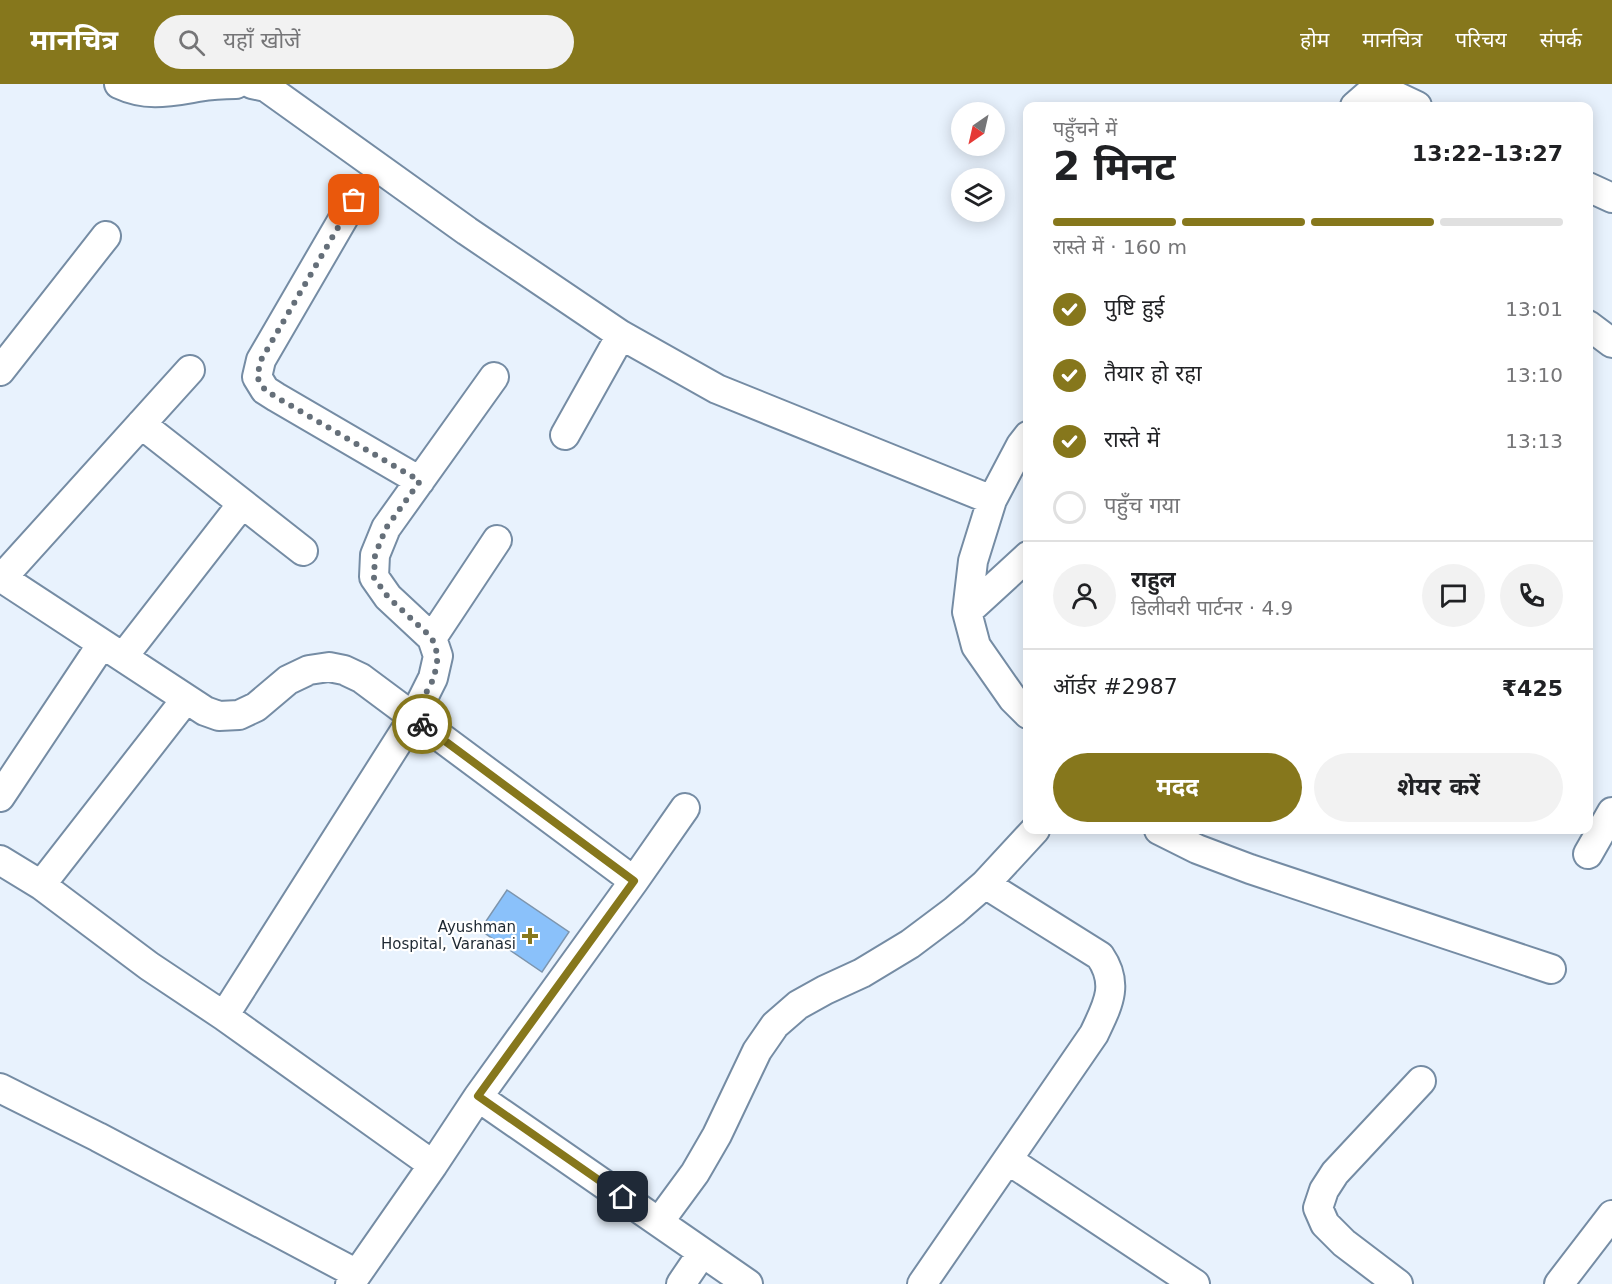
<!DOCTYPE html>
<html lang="hi">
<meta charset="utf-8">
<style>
body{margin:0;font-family:"DejaVu Sans","Noto Sans Devanagari",sans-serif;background:#f2f2f2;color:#202124;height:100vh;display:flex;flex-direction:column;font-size:22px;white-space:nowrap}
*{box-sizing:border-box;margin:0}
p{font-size:20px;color:#757577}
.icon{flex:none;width:33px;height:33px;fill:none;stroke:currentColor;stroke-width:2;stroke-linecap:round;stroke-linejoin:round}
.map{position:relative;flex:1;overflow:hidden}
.panel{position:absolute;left:1023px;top:18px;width:570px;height:732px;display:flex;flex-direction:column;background:#fff;border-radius:12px;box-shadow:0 3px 15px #0003}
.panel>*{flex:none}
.needle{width:39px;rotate:214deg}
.controls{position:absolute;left:951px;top:18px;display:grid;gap:12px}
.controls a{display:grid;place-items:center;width:54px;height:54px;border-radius:50%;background:#fff;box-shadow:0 3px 15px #0003;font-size:30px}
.pin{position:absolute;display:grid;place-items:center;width:51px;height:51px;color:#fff;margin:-26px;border-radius:12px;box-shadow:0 3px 9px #0006}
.courier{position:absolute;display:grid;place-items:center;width:60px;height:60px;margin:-30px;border:4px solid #86771c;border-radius:50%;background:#fff;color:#222;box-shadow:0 2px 8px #0007}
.summary em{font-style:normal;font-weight:700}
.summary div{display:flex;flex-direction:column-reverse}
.summary{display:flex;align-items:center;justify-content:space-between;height:102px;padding:0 30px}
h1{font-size:39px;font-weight:700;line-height:45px}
.bar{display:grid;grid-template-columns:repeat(4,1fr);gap:9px 6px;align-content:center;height:72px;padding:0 30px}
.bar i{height:8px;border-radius:4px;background:#e0e0e0}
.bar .selected{background:#86771c}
.bar p{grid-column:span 4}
.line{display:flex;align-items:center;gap:15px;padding:0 30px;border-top:2px solid #e0e0e0}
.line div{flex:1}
.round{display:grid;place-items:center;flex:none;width:63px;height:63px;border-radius:32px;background:#f2f2f2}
ol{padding:0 30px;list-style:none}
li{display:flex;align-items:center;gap:18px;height:66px}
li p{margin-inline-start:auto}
li .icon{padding:6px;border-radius:50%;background:#86771c;color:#fff;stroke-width:4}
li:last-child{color:#757577}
li i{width:33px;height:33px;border:3px solid #e0e0e0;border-radius:50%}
.cta{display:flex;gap:12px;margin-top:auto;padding:12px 30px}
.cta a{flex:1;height:69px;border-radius:36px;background:#86771c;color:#fff;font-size:24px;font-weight:700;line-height:69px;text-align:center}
.cta a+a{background:#f2f2f2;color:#202124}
header{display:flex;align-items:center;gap:36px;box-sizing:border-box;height:84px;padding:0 30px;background:#86771c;color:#fff}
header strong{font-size:28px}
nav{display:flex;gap:33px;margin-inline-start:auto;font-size:21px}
.search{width:420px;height:54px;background:#f2f2f2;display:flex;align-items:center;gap:15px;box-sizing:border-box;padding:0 21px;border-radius:33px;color:#757577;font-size:22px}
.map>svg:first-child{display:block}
</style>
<header>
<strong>मानचित्र</strong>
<div class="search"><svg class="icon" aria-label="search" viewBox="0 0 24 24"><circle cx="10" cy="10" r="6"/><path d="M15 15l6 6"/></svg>यहाँ खोजें</div>
<nav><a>होम</a><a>मानचित्र</a><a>परिचय</a><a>संपर्क</a></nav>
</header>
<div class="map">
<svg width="1612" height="1200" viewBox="0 0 1612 1200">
<rect width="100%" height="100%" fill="#e8f2fd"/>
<path fill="#8ac1fa" stroke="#7d95ad" stroke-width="1.5" d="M507,806L569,848L542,888L480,846Z"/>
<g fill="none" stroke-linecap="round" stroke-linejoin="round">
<g stroke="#758ca4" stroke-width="32">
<path id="street" d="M119,0C147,13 168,8 198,3C210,1 223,0 236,0
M252,0L266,3L467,147L621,251L717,305L992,416
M1355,22L1377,3L1417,22
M1588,103L1612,114
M354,116L261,276L257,293L265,306L276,313L420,397
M1588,241L1612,259
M0,287L106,152
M141,340L303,467
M565,351L621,251
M1028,352L1021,361L992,416L973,477L967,528L976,562L1013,615L1028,630
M0,493L2,494L190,286
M2,494L205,627L219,632L239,631L256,623L288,596L309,586L329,583L344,586L361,594L634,797
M967,528L1028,472
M432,554L497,456
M123,573L242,420
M0,713L102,560
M1159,746L1197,765L1250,785L1551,885
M1588,770L1612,728
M0,776L41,801L149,882L224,932L433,1081
M41,801L186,615
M224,932L413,634L433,594L438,572L432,554L388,513L374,493L375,471L386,444L494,293
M0,1004L98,1053L357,1190
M478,1013L748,1200
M1008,1076L1195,1200
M659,1138L695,1089L717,1051L757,967L775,941L798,921L825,906L862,889L910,860L954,827L985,800L1035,746
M350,1200L433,1081L478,1013L634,797L685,724
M681,1200L702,1169
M922,1200L1094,950C1107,922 1120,901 1100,872L985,800
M1398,1200L1344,1159L1325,1140L1318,1124L1324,1106L1335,1089L1421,997
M1559,1200L1612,1131"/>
</g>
<use href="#street" stroke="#fff" stroke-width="28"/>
</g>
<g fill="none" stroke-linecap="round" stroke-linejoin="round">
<path stroke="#656f79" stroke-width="6" stroke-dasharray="0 10.8" d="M354,116L261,276L257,293L265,306L276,313L420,397L386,444L375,471L374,494L388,513L432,554L438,572L434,594L413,633L422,640"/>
<path stroke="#86771c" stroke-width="8" d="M422,640L634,797L478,1012L623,1113"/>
</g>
<path fill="#86771c" stroke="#fff" stroke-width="2" d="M527 843h6v6h6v6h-6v6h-6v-6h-6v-6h6z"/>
<g text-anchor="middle" stroke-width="4.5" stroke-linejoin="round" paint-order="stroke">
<g font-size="15" fill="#1e2832" stroke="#fff" text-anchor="end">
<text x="516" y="848">Ayushman<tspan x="516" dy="17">Hospital, Varanasi</tspan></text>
</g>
</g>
</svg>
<div class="controls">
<a><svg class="needle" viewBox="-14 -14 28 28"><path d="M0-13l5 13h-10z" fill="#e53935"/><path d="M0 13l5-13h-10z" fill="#757577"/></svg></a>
<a><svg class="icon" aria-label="layers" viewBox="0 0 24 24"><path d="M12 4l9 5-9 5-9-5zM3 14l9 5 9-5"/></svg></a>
</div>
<div class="pin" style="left:354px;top:116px;background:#ea580c"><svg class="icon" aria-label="bag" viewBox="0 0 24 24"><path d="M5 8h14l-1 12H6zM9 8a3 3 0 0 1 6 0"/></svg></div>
<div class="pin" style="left:623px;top:1113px;background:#1f2937"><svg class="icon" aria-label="home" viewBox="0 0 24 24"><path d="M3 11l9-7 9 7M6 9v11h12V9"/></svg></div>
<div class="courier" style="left:422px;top:640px"><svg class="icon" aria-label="bike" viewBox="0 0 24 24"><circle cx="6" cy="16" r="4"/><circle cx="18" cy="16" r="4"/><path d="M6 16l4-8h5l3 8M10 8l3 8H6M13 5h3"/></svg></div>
<section class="panel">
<div class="summary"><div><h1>2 मिनट</h1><p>पहुँचने में</p></div><em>13:22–13:27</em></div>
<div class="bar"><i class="selected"></i><i class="selected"></i><i class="selected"></i><i></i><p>रास्ते में · 160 m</p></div>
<ol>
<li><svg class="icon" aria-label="check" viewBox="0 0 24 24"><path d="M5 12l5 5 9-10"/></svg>पुष्टि हुई<p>13:01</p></li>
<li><svg class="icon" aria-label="check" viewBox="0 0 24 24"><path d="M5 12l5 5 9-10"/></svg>तैयार हो रहा<p>13:10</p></li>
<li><svg class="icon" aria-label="check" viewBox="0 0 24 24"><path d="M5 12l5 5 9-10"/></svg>रास्ते में<p>13:13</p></li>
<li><i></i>पहुँच गया</li>
</ol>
<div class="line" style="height:108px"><a class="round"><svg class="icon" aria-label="person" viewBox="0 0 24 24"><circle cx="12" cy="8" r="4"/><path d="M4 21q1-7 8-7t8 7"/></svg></a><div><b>राहुल</b><p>डिलीवरी पार्टनर · 4.9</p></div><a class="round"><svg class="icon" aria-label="chat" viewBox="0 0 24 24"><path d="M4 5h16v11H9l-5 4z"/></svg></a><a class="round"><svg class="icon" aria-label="phone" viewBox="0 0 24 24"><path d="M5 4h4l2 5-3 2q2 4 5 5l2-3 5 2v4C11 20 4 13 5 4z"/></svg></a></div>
<div class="line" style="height:78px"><div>ऑर्डर #2987</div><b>₹425</b></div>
<div class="cta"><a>मदद</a><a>शेयर करें</a></div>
</section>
</div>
